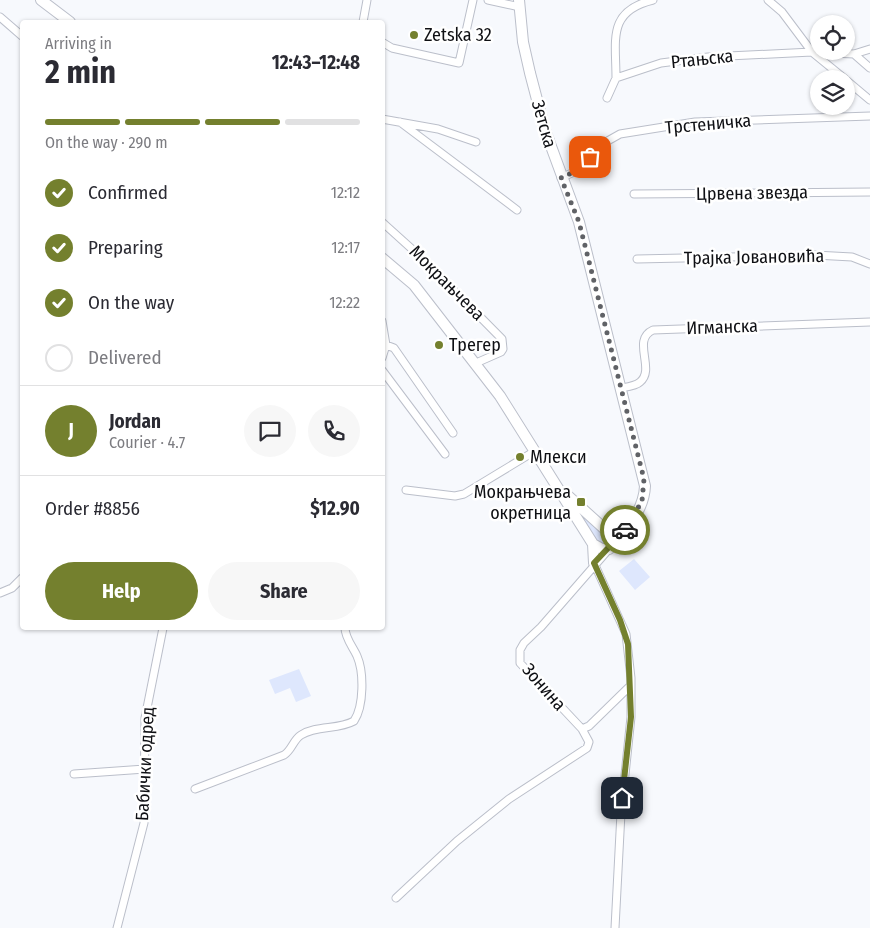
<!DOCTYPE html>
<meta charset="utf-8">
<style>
body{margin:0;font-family:"Fira Sans Condensed",sans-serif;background:#f7f7f7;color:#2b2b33;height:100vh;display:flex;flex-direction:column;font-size:19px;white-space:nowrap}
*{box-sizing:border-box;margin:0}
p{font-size:16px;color:#7c7c81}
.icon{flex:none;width:28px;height:28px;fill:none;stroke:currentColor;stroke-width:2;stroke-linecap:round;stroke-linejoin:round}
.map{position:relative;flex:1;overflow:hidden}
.drawer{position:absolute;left:20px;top:20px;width:365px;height:610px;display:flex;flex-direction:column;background:#fff;border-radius:5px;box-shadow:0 1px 4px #0004}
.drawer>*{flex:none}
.fabs{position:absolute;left:810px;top:15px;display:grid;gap:10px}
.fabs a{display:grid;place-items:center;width:45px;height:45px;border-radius:50%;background:#fff;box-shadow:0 1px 4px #0004;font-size:25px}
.pin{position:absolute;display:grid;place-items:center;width:42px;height:42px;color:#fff;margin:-21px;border-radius:10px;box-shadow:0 2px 8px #0006}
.courier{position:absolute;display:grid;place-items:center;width:50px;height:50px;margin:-25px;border:4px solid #74802e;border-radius:50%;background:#fff;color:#222;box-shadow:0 1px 6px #0007}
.head em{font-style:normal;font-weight:700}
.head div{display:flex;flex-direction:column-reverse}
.head{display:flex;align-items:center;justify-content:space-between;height:85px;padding:0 25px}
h1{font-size:32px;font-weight:700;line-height:38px}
.bar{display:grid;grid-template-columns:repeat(4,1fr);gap:8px 5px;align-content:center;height:60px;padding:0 25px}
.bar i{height:6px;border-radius:4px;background:#e1e1e2}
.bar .current{background:#74802e}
.bar p{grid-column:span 4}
.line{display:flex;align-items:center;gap:12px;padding:0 25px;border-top:1px solid #e1e1e2}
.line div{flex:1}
.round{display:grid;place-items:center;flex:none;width:52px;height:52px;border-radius:26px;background:#f7f7f7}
ol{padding:0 25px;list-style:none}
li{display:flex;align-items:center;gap:15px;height:55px}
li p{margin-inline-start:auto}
li .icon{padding:5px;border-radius:50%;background:#74802e;color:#fff;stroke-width:4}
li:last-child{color:#7c7c81}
li i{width:28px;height:28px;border:2px solid #e1e1e2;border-radius:50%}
.action{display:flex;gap:10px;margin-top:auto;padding:10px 25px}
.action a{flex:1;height:58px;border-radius:30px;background:#74802e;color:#fff;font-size:20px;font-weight:700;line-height:58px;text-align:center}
.action a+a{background:#f7f7f7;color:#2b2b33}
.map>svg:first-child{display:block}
</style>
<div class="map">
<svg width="870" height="928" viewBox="0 0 870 928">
<rect width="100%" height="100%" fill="#f7f9fd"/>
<path fill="#dee7fd" d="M576,508L605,533L607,542L603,544L597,542Z
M634,559L650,577L635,590L619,571Z
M299,669L311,696L296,702L290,688L275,694L269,680Z"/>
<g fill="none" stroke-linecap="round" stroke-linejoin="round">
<g stroke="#bbbfca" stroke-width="9">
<path id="street" d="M488,0L520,7
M768,0L782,12L812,52L845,79
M0,17L22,36
M363,22L367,0
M382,42L392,48L459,63L473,0
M854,54L870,68
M616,78C616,40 607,11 653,0
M846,80L870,100
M607,98L616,78L661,63L708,57L812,52L854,54L870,49
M382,119L438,129L476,142
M400,122L517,210
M561,178L576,171L604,143L620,134L695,122L870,116
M634,194L870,192
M382,222L423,259L502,339L503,349L501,352L476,363
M637,259L815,255L852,257L870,264
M382,321L386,345L382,358
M386,345L394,348L453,433
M382,370L445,454
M621,388C627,387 636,386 640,382C656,369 631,340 653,330L870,322
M406,490L455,496L464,494L535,451
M609,549L541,627L524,643L520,650V663L582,729L589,726L629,687
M594,563L626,634L631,678V717L621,813L615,928
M0,593L12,588L22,578
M74,774L145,769
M195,789L284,755C292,750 293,740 301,735C317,725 338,730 354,721C364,706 364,672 357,656C353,647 345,638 345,628
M396,898L457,841L509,799L587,748L589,742L582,729
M117,928L144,823L145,718L163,628"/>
</g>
<g stroke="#bbbfca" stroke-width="12">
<path id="secondary" d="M41,0L70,22
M382,258L414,285L500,396L593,544L602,549H609C625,532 644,511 645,486L579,222L545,130L530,73L523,42L519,0
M567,495L608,532L611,547
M593,544L594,563"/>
</g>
<use href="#street" stroke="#fff" stroke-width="7"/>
<use href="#secondary" stroke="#fff" stroke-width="10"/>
</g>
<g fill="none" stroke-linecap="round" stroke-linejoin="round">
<path stroke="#606266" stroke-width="5" stroke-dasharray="0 9" d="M590,157L576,171L561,178L579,222L644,479L642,501L625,530"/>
<path stroke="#74802e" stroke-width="6" d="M622,798L631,717L628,644L620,620L594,563L625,530"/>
</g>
<g fill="#74802e" stroke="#fff" stroke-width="2">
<circle cx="414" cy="35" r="5"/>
<circle cx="439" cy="345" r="5"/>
<circle cx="520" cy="457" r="5"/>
<rect x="576" y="497" width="10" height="10" rx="2.5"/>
</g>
<g text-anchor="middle" stroke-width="5" stroke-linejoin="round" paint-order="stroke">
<g font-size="18" fill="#0f1014" stroke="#fff" text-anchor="start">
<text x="424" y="41">Zetska 32</text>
<text x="449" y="351">Трегер</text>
<text x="530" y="463">Млекси</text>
<text x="571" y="498" text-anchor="end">Мокрањчева<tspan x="571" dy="21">окретница</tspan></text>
</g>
<g font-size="18" fill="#0f1014" stroke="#fff">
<text transform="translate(702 59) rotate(-6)" y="6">Ртањска</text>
<text transform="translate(544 124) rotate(74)" y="6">Зетска</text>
<text transform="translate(708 124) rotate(-5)" y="6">Трстеничка</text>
<text transform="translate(752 193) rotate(-1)" y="6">Црвена звезда</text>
<text transform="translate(754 257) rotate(-1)" y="6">Трајка Јовановића</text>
<text transform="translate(447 283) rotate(45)" y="6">Мокрањчева</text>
<text transform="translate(722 327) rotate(-2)" y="6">Игманска</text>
<text transform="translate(544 687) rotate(49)" y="6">Зонина</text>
<text transform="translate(145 764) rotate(-87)" y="6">Бабички одред</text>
</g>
</g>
</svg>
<div class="fabs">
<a><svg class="icon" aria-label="locate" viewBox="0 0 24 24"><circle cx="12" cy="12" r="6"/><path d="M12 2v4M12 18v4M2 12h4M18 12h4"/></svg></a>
<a><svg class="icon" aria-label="layers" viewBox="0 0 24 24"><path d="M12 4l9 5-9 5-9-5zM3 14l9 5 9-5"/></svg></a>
</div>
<div class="pin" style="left:590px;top:157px;background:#ea580c"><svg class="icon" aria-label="bag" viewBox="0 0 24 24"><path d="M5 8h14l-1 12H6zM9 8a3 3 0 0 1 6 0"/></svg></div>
<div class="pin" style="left:622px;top:798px;background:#1f2937"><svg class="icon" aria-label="home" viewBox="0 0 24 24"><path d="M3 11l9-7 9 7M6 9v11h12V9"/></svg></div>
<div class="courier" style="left:625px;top:530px"><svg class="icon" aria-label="car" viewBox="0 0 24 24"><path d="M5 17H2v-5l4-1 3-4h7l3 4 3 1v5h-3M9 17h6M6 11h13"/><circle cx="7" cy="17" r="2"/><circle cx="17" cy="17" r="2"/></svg></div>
<section class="drawer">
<div class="head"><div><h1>2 min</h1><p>Arriving in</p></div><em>12:43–12:48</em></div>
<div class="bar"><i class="current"></i><i class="current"></i><i class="current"></i><i></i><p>On the way · 290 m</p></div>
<ol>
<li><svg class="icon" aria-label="check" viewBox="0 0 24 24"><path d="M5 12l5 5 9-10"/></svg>Confirmed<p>12:12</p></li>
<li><svg class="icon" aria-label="check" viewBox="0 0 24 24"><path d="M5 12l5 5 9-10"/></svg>Preparing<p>12:17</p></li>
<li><svg class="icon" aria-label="check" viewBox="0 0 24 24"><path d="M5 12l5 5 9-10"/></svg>On the way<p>12:22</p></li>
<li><i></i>Delivered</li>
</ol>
<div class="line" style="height:90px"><b class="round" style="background:#74802e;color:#fff">J</b><div><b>Jordan</b><p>Courier · 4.7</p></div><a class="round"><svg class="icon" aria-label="chat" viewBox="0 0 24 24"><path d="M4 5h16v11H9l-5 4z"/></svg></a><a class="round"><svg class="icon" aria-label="phone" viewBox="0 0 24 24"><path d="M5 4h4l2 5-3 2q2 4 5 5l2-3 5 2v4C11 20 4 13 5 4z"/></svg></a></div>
<div class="line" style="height:65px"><div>Order #8856</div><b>$12.90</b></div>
<div class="action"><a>Help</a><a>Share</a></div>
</section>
</div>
